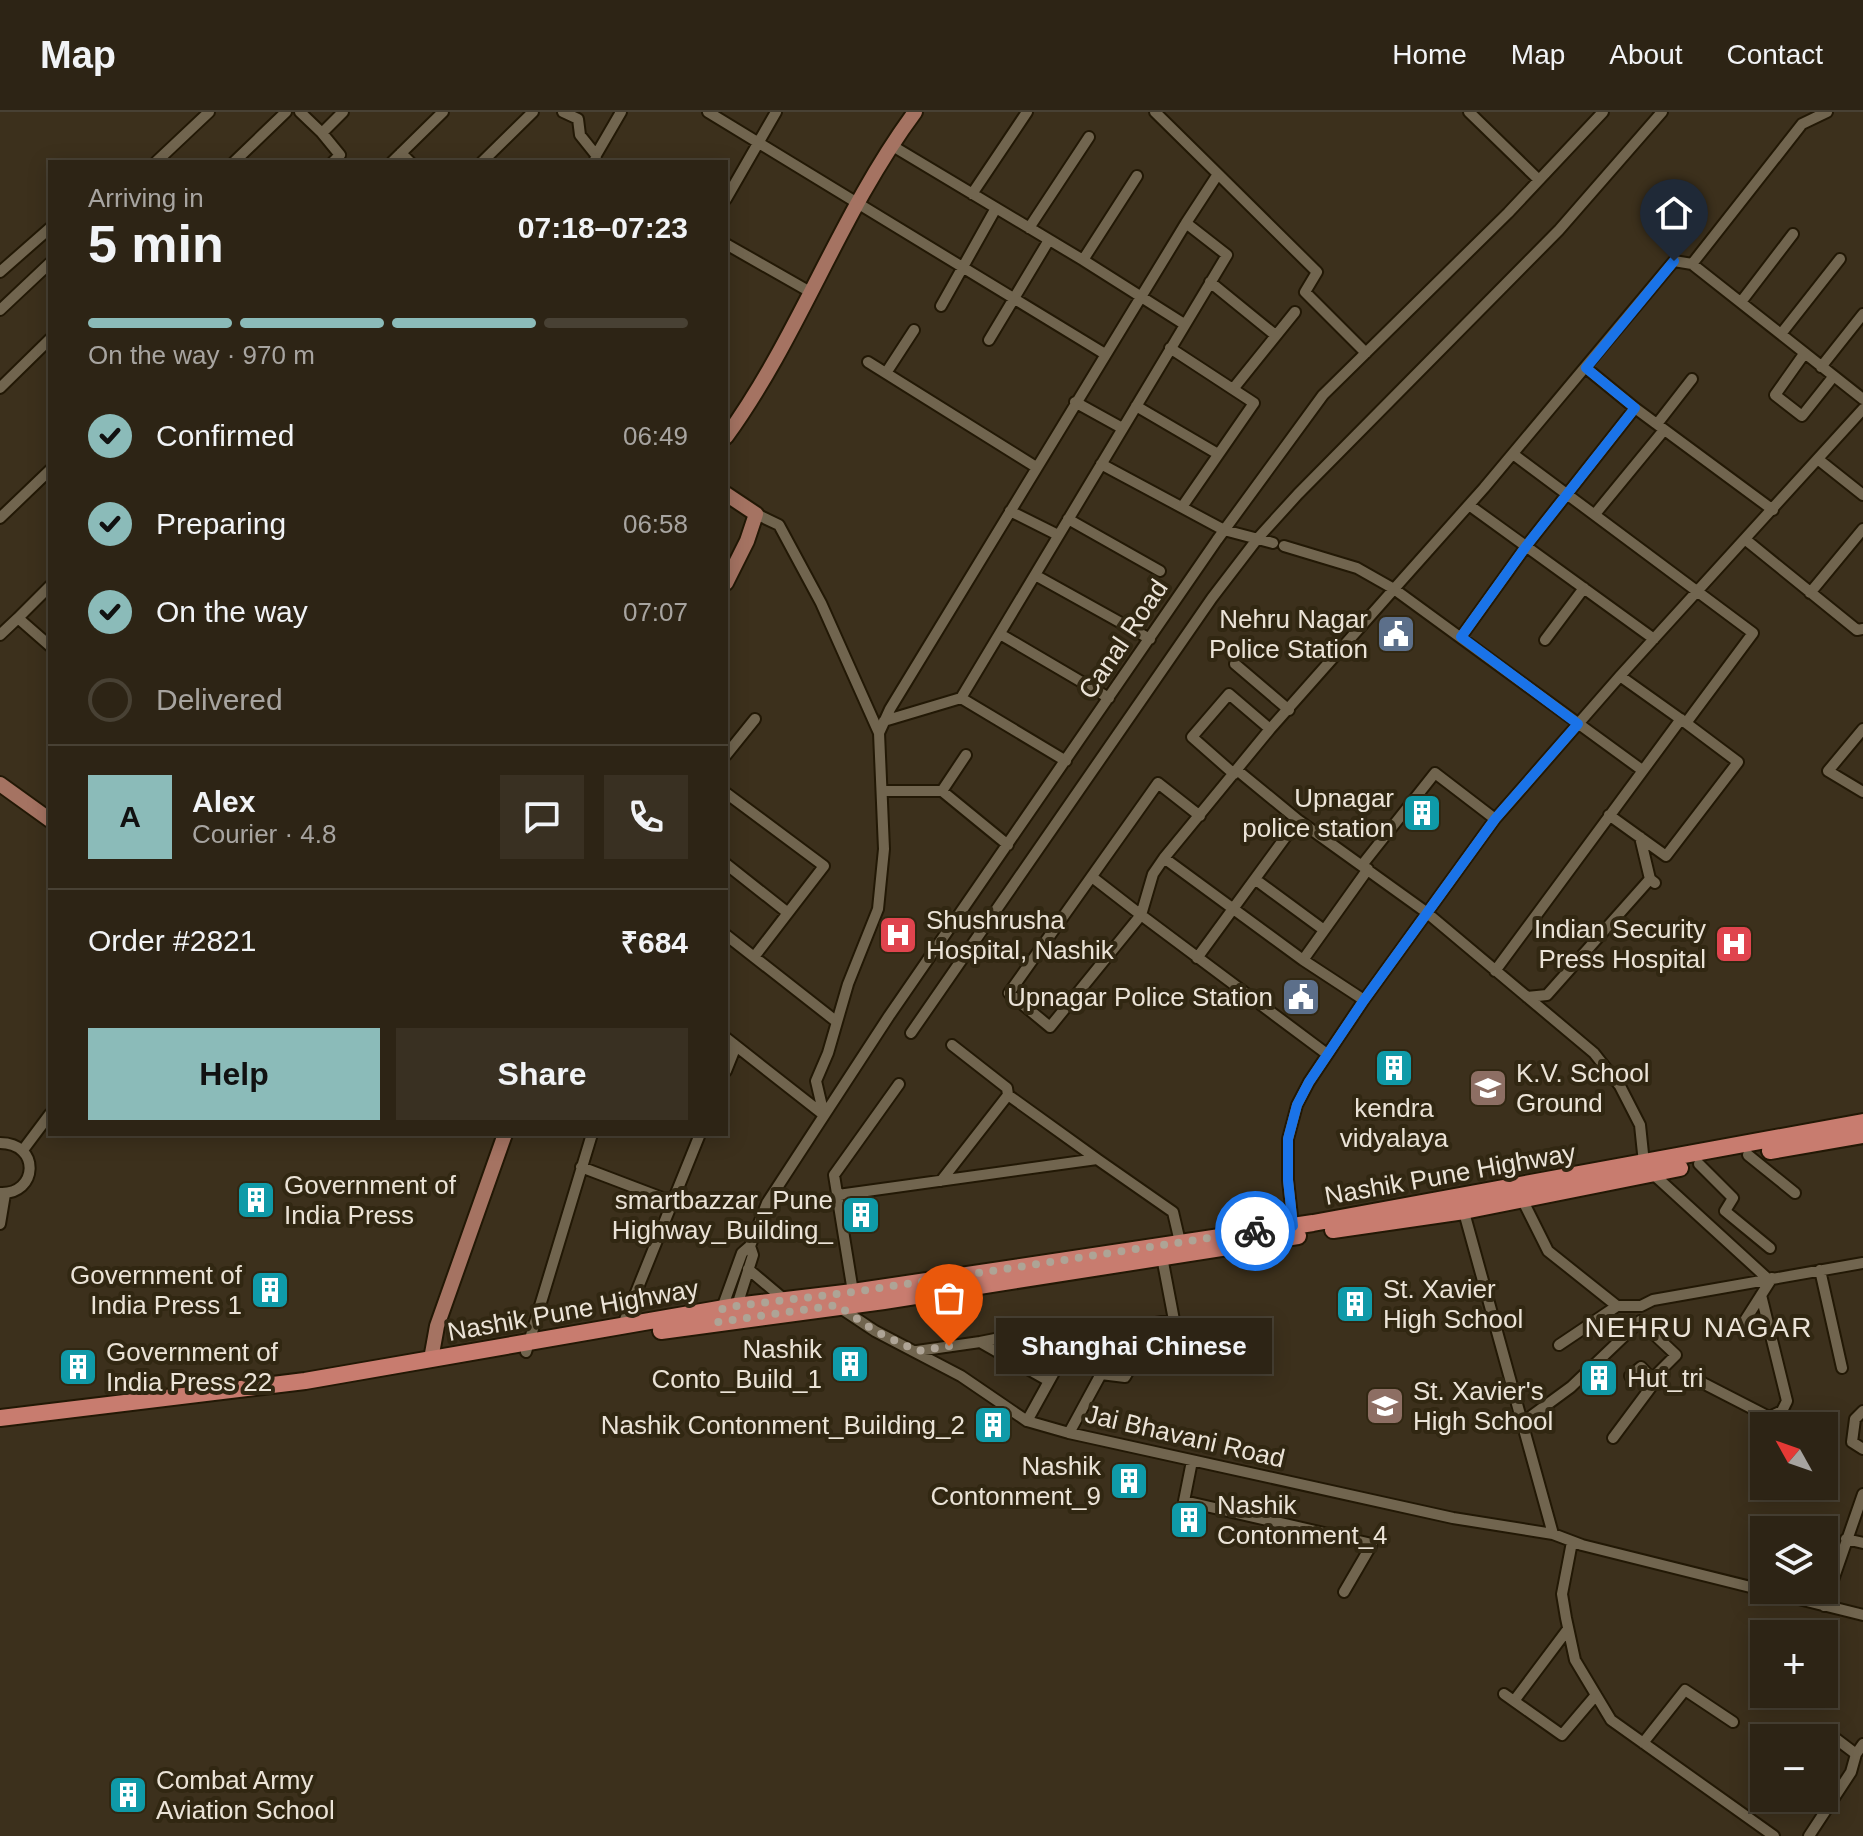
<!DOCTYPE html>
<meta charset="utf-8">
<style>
body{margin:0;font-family:Helvetica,sans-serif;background:#393022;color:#f1f3f6;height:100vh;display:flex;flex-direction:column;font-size:30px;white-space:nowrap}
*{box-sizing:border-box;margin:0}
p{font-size:26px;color:#a7a4a0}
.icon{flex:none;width:44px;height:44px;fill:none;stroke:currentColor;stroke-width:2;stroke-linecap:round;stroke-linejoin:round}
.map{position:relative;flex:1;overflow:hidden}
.sheet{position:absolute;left:48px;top:48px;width:680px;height:976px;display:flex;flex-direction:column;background:#2d2415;border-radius:0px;box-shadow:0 4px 20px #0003,0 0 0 2px #484134}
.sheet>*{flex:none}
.needle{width:52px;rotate:310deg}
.tools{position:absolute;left:1750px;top:1300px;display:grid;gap:16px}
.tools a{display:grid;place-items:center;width:88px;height:88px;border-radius:0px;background:#2d2415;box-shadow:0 4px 20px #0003,0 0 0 2px #484134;font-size:40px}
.pin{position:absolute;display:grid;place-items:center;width:68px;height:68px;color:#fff;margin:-82px -34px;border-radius:50% 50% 50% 0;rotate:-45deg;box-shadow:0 0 8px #0007}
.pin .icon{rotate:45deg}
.courier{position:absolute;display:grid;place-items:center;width:80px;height:80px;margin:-40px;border:6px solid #1a73e8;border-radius:50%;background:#fff;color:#222;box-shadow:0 2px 10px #0007}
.bubble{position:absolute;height:56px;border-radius:0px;background:#2d2415;box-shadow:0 4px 20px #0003,0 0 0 2px #484134;font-size:26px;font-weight:800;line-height:56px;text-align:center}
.head em{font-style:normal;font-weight:800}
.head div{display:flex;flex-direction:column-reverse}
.head{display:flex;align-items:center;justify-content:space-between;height:136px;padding:0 40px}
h1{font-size:52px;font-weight:800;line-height:60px}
.bar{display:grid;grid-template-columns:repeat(4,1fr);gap:12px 8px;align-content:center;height:96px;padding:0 40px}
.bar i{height:10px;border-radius:6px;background:#484134}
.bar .selected{background:#8bbbb9}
.bar p{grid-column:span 4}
.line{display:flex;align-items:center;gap:20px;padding:0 40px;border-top:2px solid #484134}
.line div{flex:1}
.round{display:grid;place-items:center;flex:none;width:84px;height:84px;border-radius:0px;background:#393022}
ol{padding:0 40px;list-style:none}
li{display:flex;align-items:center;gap:24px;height:88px}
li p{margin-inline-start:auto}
li .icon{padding:8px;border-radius:50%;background:#8bbbb9;color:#111;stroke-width:4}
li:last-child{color:#a7a4a0}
li i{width:44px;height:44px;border:4px solid #484134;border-radius:50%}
.button{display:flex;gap:16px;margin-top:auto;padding:16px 40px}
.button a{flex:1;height:92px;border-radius:0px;background:#8bbbb9;color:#111;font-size:32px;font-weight:800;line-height:92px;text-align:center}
.button a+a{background:#393022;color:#f1f3f6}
header{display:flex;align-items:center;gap:48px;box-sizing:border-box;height:112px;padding:0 40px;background:#2d2415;border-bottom:2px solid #484134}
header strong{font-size:38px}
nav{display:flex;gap:44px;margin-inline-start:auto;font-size:28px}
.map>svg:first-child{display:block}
</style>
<header>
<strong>Map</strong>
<nav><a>Home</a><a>Map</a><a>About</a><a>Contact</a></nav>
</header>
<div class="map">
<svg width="1863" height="1724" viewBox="0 0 1863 1724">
<rect width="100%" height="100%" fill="#3c301c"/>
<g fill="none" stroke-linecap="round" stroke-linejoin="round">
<g stroke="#221805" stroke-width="14">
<path id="minor" d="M300,0L322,21
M563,0L578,7L580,23L596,43
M708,0L1105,242
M1155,0L1218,62L1186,111
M1469,0L1539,68
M891,33L1083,148L1184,212
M401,41L410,50
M156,50L209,0
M234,50L286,0
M333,50L340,43L322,21L343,0
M392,50L443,0
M482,50L533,0
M595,50L596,43L621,0
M1218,62L1317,160L1305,180L1366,241
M972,82L1027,0
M726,87L776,0
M1029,116L1089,25
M726,132L812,181
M1083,148L1137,64
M1692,152L1802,12L1827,0
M0,160L50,116
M1210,170L1274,222
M1741,190L1793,122
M941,194L996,96
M0,198L50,151
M1781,222L1840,147
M989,228L1049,128
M1170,236L1254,291L1182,395
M1804,242L1775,283L1802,304L1833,265
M868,250L1036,355
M1821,255L1863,202
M1586,256L1635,296L1773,398
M886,261L914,218
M0,276L50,227
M1233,277L1295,200
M1075,290L1122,316
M1136,294L1218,342
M1657,312L1692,267
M1513,342L1753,521L1686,611L1620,564
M1819,348L1863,383
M1101,352L1224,418L1273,431
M1469,393L1654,527
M1010,399L1058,423
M756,402L779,413L821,491L879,621L884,737L878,797L848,872L828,941L816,969L824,1003
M1595,402L1664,318
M0,406L50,358
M1068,407L1160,459
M1746,428L1857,518L1863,517
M1284,434L1357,456L1394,477L1484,376L1674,149L1692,152L1863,287
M1035,463L1150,527
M1810,481L1863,417
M18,506L50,474
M1000,522L1109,586
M0,523L18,506L50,534
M1461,525L1527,433L1635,296
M1545,528L1584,476
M1235,552L1289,598
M884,609L961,586
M1863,617L1828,659L1863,680
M879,621L890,597L1186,111L1227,143L961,586L1066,649
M726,643L755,607
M1237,658L1298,708L1426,800L1594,941L1620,974L1640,1013L1644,1051
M1234,662L1192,625L1229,582L1270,617
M882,679H942L1008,733
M942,679L966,643
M726,681L824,754L754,845
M1609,703L1666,744L1738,650L1686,611
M1640,725L1650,767L1655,771
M1164,746L1303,848L1364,888
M726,752L788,801
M1362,753L1435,661L1495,707
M1092,765L1141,803L1050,915L1009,881L1158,671L1200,704
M1256,768L1324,818
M726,823L837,910
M1197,846L1298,708
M1303,848L1368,757
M1495,859L1681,607
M1527,885L1547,883L1650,767
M911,921L1212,486L1258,426L1298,382L1559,118L1662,0
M726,926L824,1003
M952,933L1007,976L1008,983
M1327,942L1141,803L1153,762L1164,746L1270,617L1394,477L1642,658
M726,959L736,934
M0,1031C41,1031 38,1083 0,1081
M23,1038L50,1002
M1748,1043L1795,1081
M1699,1052L1733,1086L1725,1099L1770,1136
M581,1055L673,1090
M1652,1061L1768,1167
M941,1069L1008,983L1097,1047
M838,1083L1097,1047L1173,1100L1180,1130
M1522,1087L1548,1139L1617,1194H1641L1653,1188L1863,1151
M1462,1093L1553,1422L1582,1433L1863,1503
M0,1112L5,1082
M1293,1114L1288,1068V1027L1297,993L1309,970L1364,888L1495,707L1620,564L1863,297
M748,1157L785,1188
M1820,1158L1842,1256
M853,1180L834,1063L899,972
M839,1195L875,1219L961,1264L1027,1309L1069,1321L1453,1406L1553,1422
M736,1197L753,1143L750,1134
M721,1199L742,1141L750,1134L767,1091L889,904L1217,428L1323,283L1508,101L1603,0
M1744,1210L1772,1166
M622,1215L700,1022
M980,1230L1075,1211L1079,1215L1027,1309
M1559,1233L1617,1194
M917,1239L980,1230L1049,1269
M526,1240L592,1022
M1630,1264L1641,1255L1652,1267
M1697,1268L1769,1305L1782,1299L1787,1289L1761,1183
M1863,1299L1855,1307L1852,1330L1863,1337
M1522,1311L1571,1275L1640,1209L1676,1243L1652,1267L1651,1275L1613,1326
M1069,1321L1101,1262L1125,1265L1156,1211L1174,1208L1162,1145
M1192,1349L1184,1389L1372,1432L1344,1480
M1846,1427L1863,1431
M1572,1430L1562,1482L1566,1506L1575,1548L1611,1608L1774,1724
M1824,1494L1863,1382
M1504,1582L1562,1623L1596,1583
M1514,1589L1568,1517
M1831,1623L1856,1642
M1643,1631L1685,1578L1733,1610
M1811,1686L1826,1697
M1809,1724L1851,1660L1856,1642L1863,1632"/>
</g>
<g stroke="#221805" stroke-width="18">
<path id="major" d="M726,325C800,223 840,101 915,0
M726,382L756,402L747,429L726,471
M0,672L50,708
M431,1247L437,1214L505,1022"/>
</g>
<g stroke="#221805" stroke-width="20">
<path id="highway" d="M1770,1039L1863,1023
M1333,1118L1464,1099L1680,1056
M661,1219L884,1189L1298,1124
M0,1306L305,1269L736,1194L853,1180L1313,1111L1863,1010"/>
</g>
<use href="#minor" stroke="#71654f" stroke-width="10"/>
<use href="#major" stroke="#a57362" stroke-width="14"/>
<use href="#highway" stroke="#c87c6f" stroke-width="16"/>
</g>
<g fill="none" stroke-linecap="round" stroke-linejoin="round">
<path stroke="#aea496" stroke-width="8" stroke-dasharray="0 14.4" d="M949,1234L917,1239L875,1219L837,1193L718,1210L722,1197L736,1194L853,1180L1255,1119"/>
<path stroke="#1a73e8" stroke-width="10" d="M1255,1119L1293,1114L1288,1068V1027L1297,993L1309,970L1364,888L1495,707L1578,612L1461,525L1527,433L1635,296L1586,256L1674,149"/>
</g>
<defs>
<g id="civic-square" transform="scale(2)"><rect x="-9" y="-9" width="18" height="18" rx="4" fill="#5c6f8a" stroke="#312712"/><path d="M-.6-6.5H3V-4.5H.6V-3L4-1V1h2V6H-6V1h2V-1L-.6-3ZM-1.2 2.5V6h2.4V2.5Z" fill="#fff"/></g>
<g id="building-square" transform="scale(2)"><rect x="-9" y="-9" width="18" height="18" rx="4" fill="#0f9aa8" stroke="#312712"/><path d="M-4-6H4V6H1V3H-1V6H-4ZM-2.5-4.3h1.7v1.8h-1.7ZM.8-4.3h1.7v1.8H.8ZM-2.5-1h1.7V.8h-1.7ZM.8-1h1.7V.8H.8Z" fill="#fff"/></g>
<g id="hospital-square" transform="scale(2)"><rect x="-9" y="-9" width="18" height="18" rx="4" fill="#e0444e" stroke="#312712"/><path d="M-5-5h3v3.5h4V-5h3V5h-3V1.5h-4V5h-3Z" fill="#fff"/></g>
<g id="school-square" transform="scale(2)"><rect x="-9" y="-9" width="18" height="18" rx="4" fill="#8d6e63" stroke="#312712"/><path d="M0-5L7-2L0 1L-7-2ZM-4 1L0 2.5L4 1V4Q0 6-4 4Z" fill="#fff"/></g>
</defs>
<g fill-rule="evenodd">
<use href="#civic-square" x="1396" y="522"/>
<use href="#building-square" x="1422" y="701"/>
<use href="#hospital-square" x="898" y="823"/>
<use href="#hospital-square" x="1734" y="832"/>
<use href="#civic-square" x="1301" y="885"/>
<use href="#building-square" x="1394" y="956"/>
<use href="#school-square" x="1488" y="976"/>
<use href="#building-square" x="256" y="1088"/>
<use href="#building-square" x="861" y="1103"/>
<use href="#building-square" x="270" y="1178"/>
<use href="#building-square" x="1355" y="1192"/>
<use href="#building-square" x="850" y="1252"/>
<use href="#building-square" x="78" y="1255"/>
<use href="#building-square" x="1599" y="1266"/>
<use href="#school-square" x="1385" y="1294"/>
<use href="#building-square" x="993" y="1313"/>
<use href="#building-square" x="1129" y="1369"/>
<use href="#building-square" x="1189" y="1408"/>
<use href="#building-square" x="128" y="1683"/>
</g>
<g text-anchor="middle" stroke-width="8" stroke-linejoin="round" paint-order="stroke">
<g font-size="26" fill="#ebe3d7" stroke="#312712" text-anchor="end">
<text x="1368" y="516">Nehru Nagar<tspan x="1368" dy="30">Police Station</tspan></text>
<text x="1394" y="695">Upnagar<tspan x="1394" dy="30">police station</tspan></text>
<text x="926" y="817" text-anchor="start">Shushrusha<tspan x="926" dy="30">Hospital, Nashik</tspan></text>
<text x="1706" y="826">Indian Security<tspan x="1706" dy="30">Press Hospital</tspan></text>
<text x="1273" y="894">Upnagar Police Station</text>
<text x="1516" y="970" text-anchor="start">K.V. School<tspan x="1516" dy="30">Ground</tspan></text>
<text x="1394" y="1005" text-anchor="middle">kendra<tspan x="1394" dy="30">vidyalaya</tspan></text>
<text x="284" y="1082" text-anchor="start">Government of<tspan x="284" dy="30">India Press</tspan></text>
<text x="833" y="1097">smartbazzar_Pune<tspan x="833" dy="30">Highway_Building_</tspan></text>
<text x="242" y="1172">Government of<tspan x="242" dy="30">India Press 1</tspan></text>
<text x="1383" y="1186" text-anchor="start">St. Xavier<tspan x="1383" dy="30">High School</tspan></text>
<text x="822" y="1246">Nashik<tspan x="822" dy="30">Conto_Build_1</tspan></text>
<text x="106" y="1249" text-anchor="start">Government of<tspan x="106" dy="30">India Press 22</tspan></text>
<text x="1627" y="1275" text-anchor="start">Hut_tri</text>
<text x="1413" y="1288" text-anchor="start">St. Xavier's<tspan x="1413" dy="30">High School</tspan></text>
<text x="965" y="1322">Nashik Contonment_Building_2</text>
<text x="1101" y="1363">Nashik<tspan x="1101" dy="30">Contonment_9</tspan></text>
<text x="1217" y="1402" text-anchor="start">Nashik<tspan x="1217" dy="30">Contonment_4</tspan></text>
<text x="156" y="1677" text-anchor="start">Combat Army<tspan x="156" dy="30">Aviation School</tspan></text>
</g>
<g font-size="26" fill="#ebe3d7" stroke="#312712">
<text transform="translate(1123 527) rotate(-56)" y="9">Canal Road</text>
<text transform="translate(1450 1062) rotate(-10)" y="9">Nashik Pune Highway</text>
<text transform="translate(573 1198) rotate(-10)" y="9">Nashik Pune Highway</text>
<text transform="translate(1185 1324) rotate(13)" y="9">Jai Bhavani Road</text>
</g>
<g font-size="28" letter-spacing="2" fill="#ebe3d7" stroke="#312712">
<text x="1699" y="1225">NEHRU NAGAR</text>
</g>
</g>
</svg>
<div class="tools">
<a><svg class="needle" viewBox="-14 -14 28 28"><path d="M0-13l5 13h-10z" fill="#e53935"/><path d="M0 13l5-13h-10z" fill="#a7a4a0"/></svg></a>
<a><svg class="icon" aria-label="layers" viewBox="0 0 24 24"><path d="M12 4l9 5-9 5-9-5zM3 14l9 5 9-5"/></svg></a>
<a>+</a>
<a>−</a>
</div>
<div class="pin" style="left:949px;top:1234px;background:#ea580c"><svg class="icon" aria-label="bag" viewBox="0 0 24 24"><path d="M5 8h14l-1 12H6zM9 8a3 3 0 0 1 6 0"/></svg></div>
<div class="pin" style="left:1674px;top:149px;background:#1f2937"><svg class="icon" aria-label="home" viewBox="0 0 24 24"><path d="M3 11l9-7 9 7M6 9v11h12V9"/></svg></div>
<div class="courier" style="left:1255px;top:1119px"><svg class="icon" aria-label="bike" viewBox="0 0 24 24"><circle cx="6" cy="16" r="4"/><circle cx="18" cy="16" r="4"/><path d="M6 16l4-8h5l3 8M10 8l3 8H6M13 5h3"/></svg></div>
<div class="bubble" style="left:996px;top:1206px;width:276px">Shanghai Chinese</div>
<section class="sheet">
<div class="head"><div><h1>5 min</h1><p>Arriving in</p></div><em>07:18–07:23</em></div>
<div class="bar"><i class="selected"></i><i class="selected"></i><i class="selected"></i><i></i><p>On the way · 970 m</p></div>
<ol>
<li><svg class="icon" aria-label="check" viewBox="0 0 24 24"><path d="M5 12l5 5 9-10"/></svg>Confirmed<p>06:49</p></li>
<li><svg class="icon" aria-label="check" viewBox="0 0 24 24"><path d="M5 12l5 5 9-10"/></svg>Preparing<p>06:58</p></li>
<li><svg class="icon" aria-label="check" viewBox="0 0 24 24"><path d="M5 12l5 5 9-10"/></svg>On the way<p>07:07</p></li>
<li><i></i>Delivered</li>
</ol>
<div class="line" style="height:144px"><b class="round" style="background:#8bbbb9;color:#111">A</b><div><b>Alex</b><p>Courier · 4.8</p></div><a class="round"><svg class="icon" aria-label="chat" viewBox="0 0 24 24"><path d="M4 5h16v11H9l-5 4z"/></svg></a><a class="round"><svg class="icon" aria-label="phone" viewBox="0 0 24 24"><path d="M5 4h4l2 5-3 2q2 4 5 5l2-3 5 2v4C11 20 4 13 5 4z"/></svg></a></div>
<div class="line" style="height:104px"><div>Order #2821</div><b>₹684</b></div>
<div class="button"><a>Help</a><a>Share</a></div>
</section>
</div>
